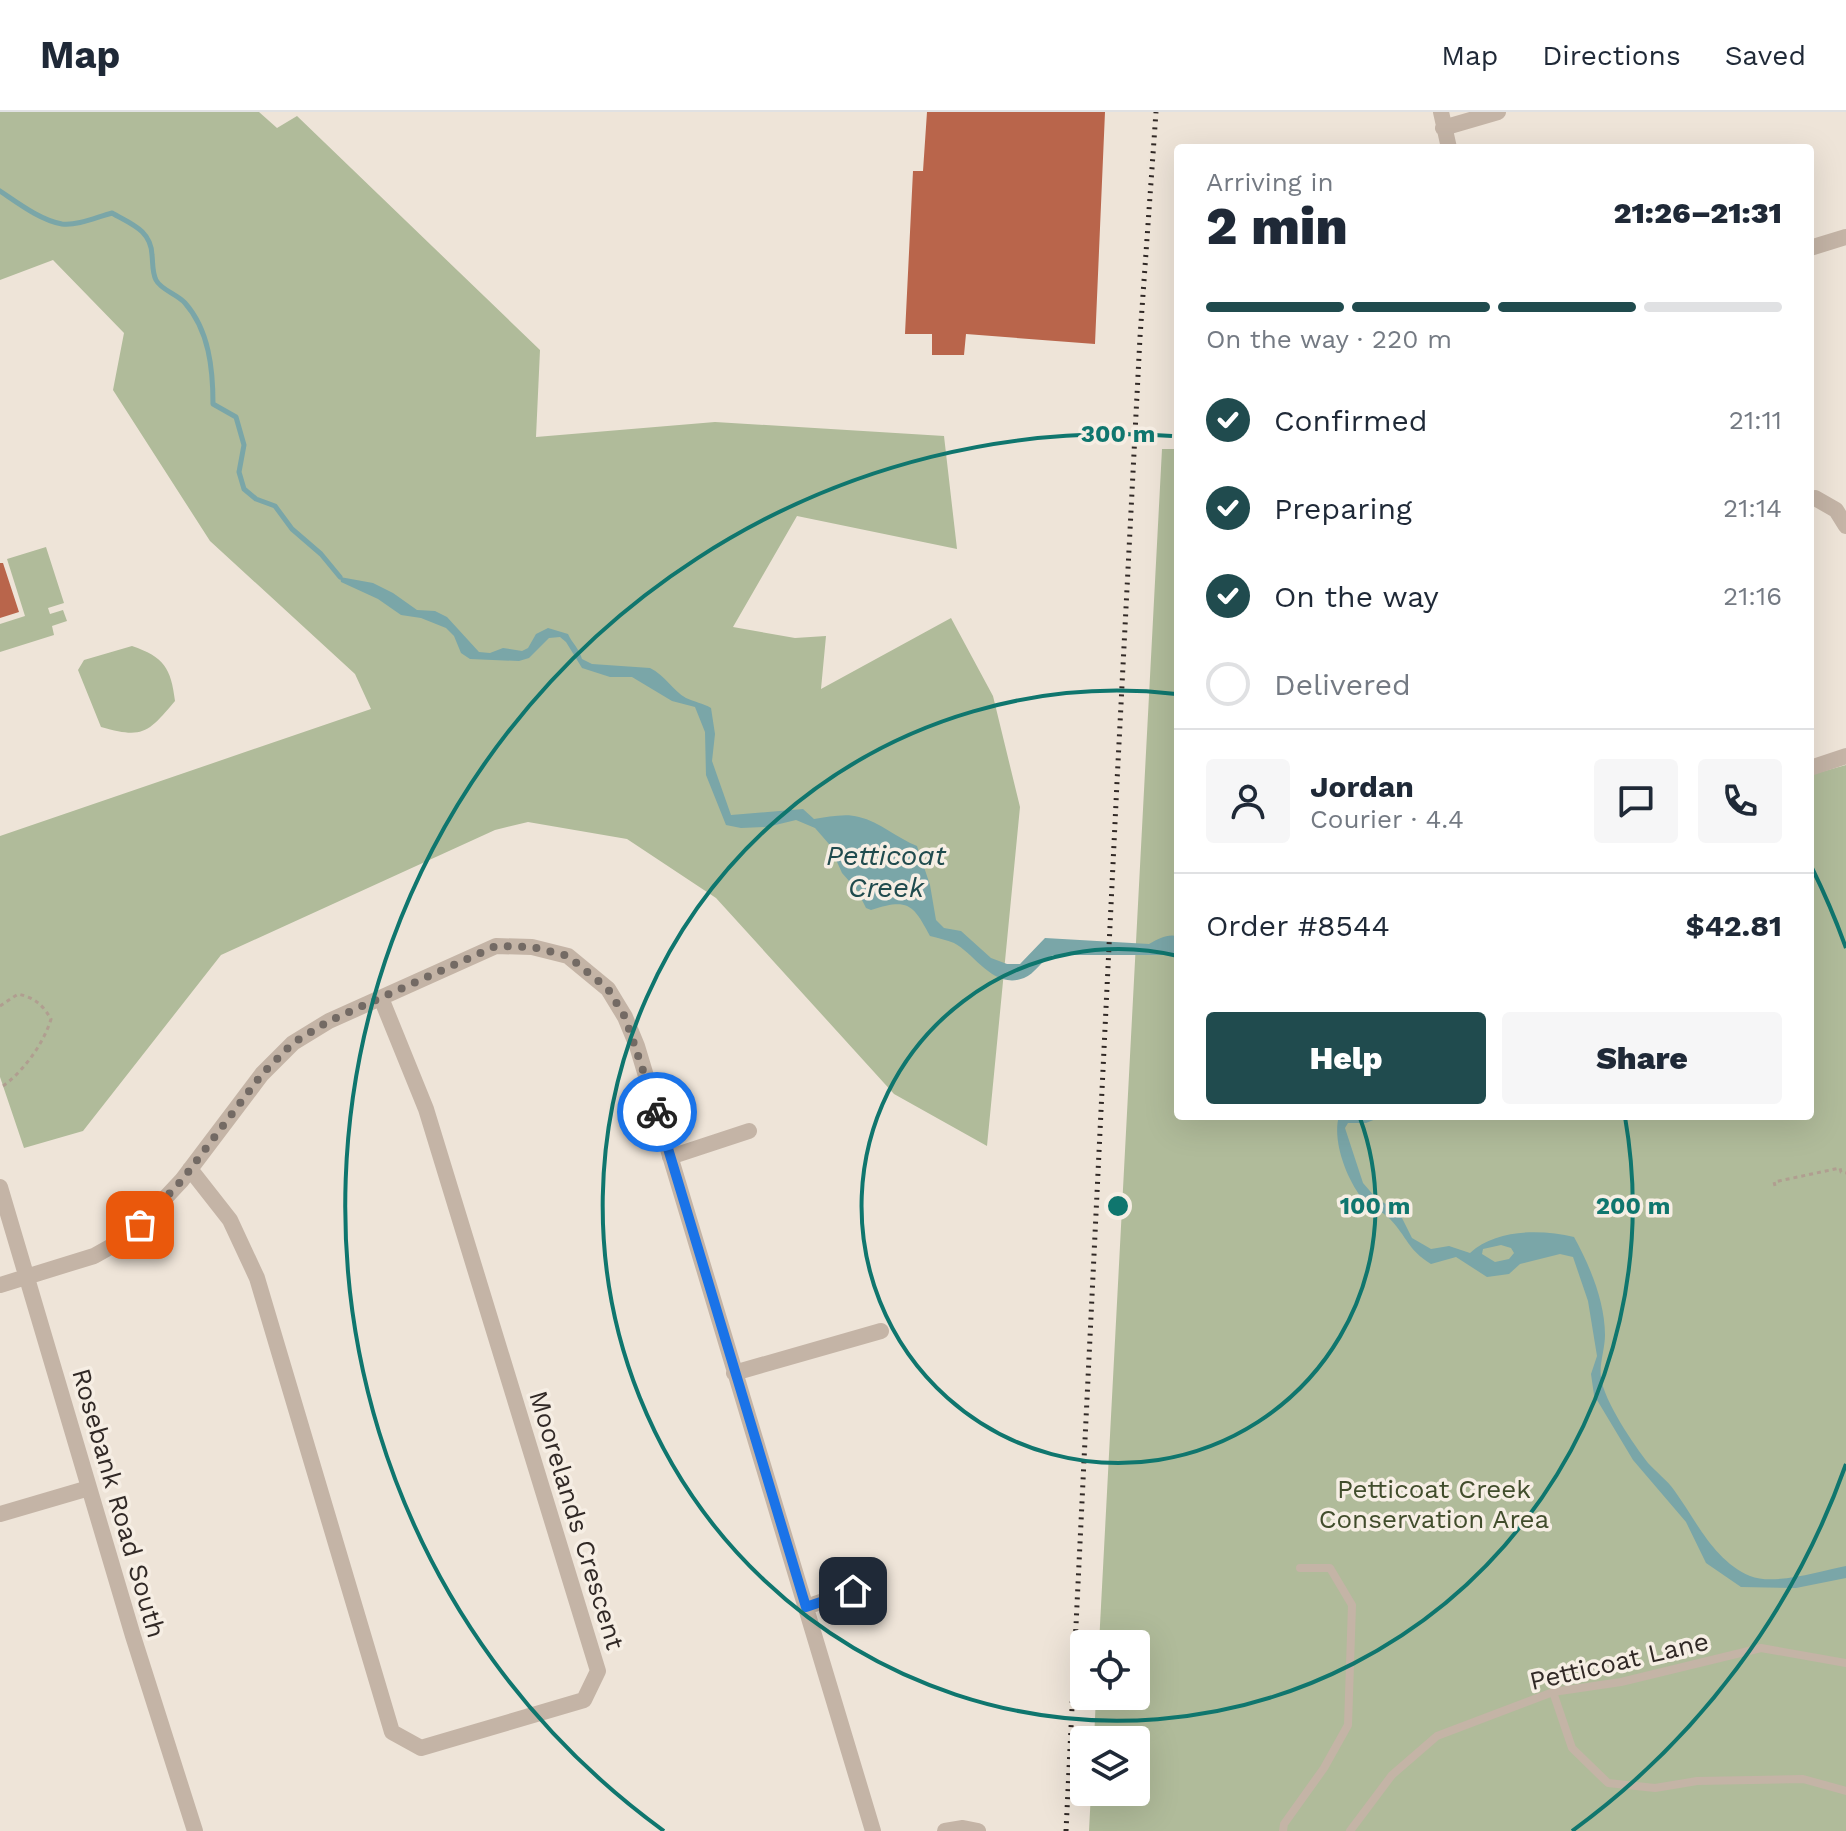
<!DOCTYPE html>
<meta charset="utf-8">
<style>
body{margin:0;font-family:"Work Sans",sans-serif;background:#f6f6f7;color:#1f2937;height:100vh;display:flex;flex-direction:column;font-size:30px;white-space:nowrap}
*{box-sizing:border-box;margin:0}
p{font-size:26px;color:#747a83}
.icon{flex:none;width:44px;height:44px;fill:none;stroke:currentColor;stroke-width:2;stroke-linecap:round;stroke-linejoin:round}
.map{position:relative;flex:1;overflow:hidden}
.panel{position:absolute;left:1174px;top:32px;width:640px;height:976px;display:flex;flex-direction:column;background:#fff;border-radius:8px;box-shadow:0 8px 32px #0002}
.panel>*{flex:none}
.tools{position:absolute;left:1070px;top:1518px;display:grid;gap:16px}
.tools a{display:grid;place-items:center;width:80px;height:80px;border-radius:8px;background:#fff;box-shadow:0 8px 32px #0002;font-size:40px}
.pin{position:absolute;display:grid;place-items:center;width:68px;height:68px;color:#fff;margin:-34px;border-radius:16px;box-shadow:0 4px 12px #0006}
.courier{position:absolute;display:grid;place-items:center;width:80px;height:80px;margin:-40px;border:6px solid #1a73e8;border-radius:50%;background:#fff;color:#222;box-shadow:0 2px 10px #0007}
.headline em{font-style:normal;font-weight:800}
.headline div{display:flex;flex-direction:column-reverse}
.headline{display:flex;align-items:center;justify-content:space-between;height:136px;padding:0 32px}
h1{font-size:52px;font-weight:800;line-height:60px}
.bar{display:grid;grid-template-columns:repeat(4,1fr);gap:12px 8px;align-content:center;height:96px;padding:0 32px}
.bar i{height:10px;border-radius:6px;background:#e0e1e3}
.bar .active{background:#204b4e}
.bar p{grid-column:span 4}
.line{display:flex;align-items:center;gap:20px;padding:0 32px;border-top:2px solid #e0e1e3}
.line div{flex:1}
.round{display:grid;place-items:center;flex:none;width:84px;height:84px;border-radius:8px;background:#f6f6f7}
ol{padding:0 32px;list-style:none}
li{display:flex;align-items:center;gap:24px;height:88px}
li p{margin-inline-start:auto}
li .icon{padding:8px;border-radius:50%;background:#204b4e;color:#fff;stroke-width:4}
li:last-child{color:#747a83}
li i{width:44px;height:44px;border:4px solid #e0e1e3;border-radius:50%}
.action{display:flex;gap:16px;margin-top:auto;padding:16px 32px}
.action a{flex:1;height:92px;border-radius:8px;background:#204b4e;color:#fff;font-size:32px;font-weight:800;line-height:92px;text-align:center}
.action a+a{background:#f6f6f7;color:#1f2937}
header{display:flex;align-items:center;gap:48px;box-sizing:border-box;height:112px;padding:0 40px;background:#fff;border-bottom:2px solid #e0e1e3}
header strong{font-size:38px}
nav{display:flex;gap:44px;margin-inline-start:auto;font-size:28px}
.map>svg:first-child{display:block}
</style>
<header>
<strong>Map</strong>
<nav><a>Map</a><a>Directions</a><a>Saved</a></nav>
</header>
<div class="map">
<svg width="1846" height="1719" viewBox="0 0 1846 1719">
<rect width="100%" height="100%" fill="#eee4d8"/>
<path fill="#b0bb9a" d="M0,0H259L277,16L297,4L540,238L536,325L715,310L944,324L957,437L797,404L733,515L795,526L826,524L821,577L951,506L993,584L1020,695L987,1034L894,982L716,786L627,727L528,710L495,718L221,843L83,1019L24,1036L0,965V724L371,597L355,562L210,429L113,278L124,221L53,148L0,168Z
M1162,337H1178V1004H1810V663L1846,653V1719H1089L1091,1680H1136V1628H1094L1096,1584H1136V1532H1099Z
M46,435L64,491L48,496L50,502L63,498L67,509L52,514L54,523L0,540V512L25,504L7,447Z
M132,534C164,545 171,556 175,589C148,621 143,627 101,615L78,558L84,548Z"/>
<path fill="#7aa6a8" fill-rule="evenodd" d="M340,465L373,471L393,481L417,498L435,499L447,505L479,540L490,541L503,536L522,539L528,536L536,522L548,516L568,522C572,531 579,536 582,547L592,552L650,556C665,563 673,579 686,586C694,590 703,591 711,596L715,622L712,649L731,703L803,697L814,707C829,705 845,701 859,705C880,710 897,726 917,734L930,773L936,808L944,816L961,819L991,846L1007,852H1020L1045,826L1149,832C1160,826 1166,822 1178,824V843H1053C1041,848 1035,862 1024,866C994,878 975,842 954,831C947,828 938,826 930,824C913,792 908,786 871,798L866,796L857,778L842,761L829,732L815,716L796,708L767,715L741,716L726,713L706,663L705,620L695,595L672,589L632,565H610L582,556L566,530L560,525L549,526L529,546L519,549L470,547L461,541L454,524L446,516L421,506L401,503L378,487L341,470Z
M1339,1004H1383L1366,1011H1348L1345,1016L1363,1071L1376,1086L1399,1100L1412,1126L1431,1137L1449,1134L1470,1141C1496,1117 1541,1117 1574,1125C1590,1154 1605,1190 1605,1223C1605,1237 1599,1252 1601,1266C1604,1289 1634,1333 1648,1351C1656,1360 1667,1368 1674,1378C1696,1408 1713,1448 1750,1464C1774,1474 1820,1459 1846,1454V1466L1796,1476L1741,1475L1706,1451L1686,1410L1633,1348L1594,1283L1591,1262L1597,1244L1588,1189L1573,1145L1560,1142L1520,1152L1509,1162L1487,1165L1456,1145L1431,1152C1407,1137 1408,1126 1390,1107C1382,1098 1368,1096 1361,1085C1346,1065 1332,1028 1339,1004ZM1501,1133L1511,1136L1514,1141L1509,1147L1495,1150L1482,1142L1483,1137Z"/>
<g fill="none" stroke-linecap="round" stroke-linejoin="round">
<path stroke="#7aa6a8" stroke-width="5" d="M0,79C18,91 40,108 62,112C77,114 97,105 112,101C131,112 151,118 152,143C153,151 152,160 156,168C161,178 177,182 185,191C209,218 213,257 213,292L236,305L244,333L239,360L244,377L256,387L275,394L292,417L321,442L340,465"/>
</g>
<path fill="#b9654b" d="M927,0H1105L1095,232L966,222L964,243H932V222H905L913,59H923Z
M0,451H3L19,500L0,506Z"/>
<g fill="none" stroke-linecap="round" stroke-linejoin="round">
<path stroke="#b09e90" stroke-width="3" stroke-dasharray="4 4" stroke-linecap="butt" d="M0,894L18,882C35,886 42,892 51,907C44,931 22,962 0,976
M1775,1074L1774,1070L1840,1056L1841,1060L1846,1061"/>
<path stroke="#c4b4a6" stroke-width="8" d="M1553,1580L1572,1636L1608,1671L1655,1676L1697,1669L1803,1667L1846,1679
M1283,1719L1284,1712L1324,1656L1348,1613L1352,1493L1330,1456H1300
M1350,1719L1392,1663L1437,1624L1553,1580L1621,1570L1761,1536L1846,1551"/>
<path stroke="#c4b4a6" stroke-width="16" d="M1441,0L1449,36
M1443,16L1498,0
M1810,136L1846,125
M1810,387L1815,386L1836,398L1846,414
M1810,656L1846,644
M670,1045L749,1019
M190,1057L230,1108L257,1166L392,1620L421,1636L584,1588L598,1559L426,997L381,886
M0,1075L133,1524L195,1719
M0,1173L94,1144L119,1130L140,1113L182,1068L262,962L293,931L329,909L496,834L532,835L568,844L608,877L625,905L637,934L873,1719
M734,1261L881,1219
M0,1402L89,1376
M806,1495L872,1472
M945,1719L963,1716L978,1719"/>
<path stroke="#312926" stroke-width="5" stroke-dasharray="2 6" stroke-linecap="butt" d="M1066,1719L1117,670L1140,225L1156,0"/>
</g>
<g fill="none" stroke-linecap="round" stroke-linejoin="round">
<path stroke="#736a64" stroke-width="8" stroke-dasharray="0 14.4" d="M140,1113L182,1068L262,962L293,931L329,909L496,834L532,835L568,844L608,877L625,905L657,1000"/>
<path stroke="#1a73e8" stroke-width="10" d="M657,1000L806,1495L853,1479"/>
</g>
<g fill="none" stroke="#0f766e" stroke-width="4">
<path d="M1360 1006A257 257 0 1 1 1178 844"/>
<path d="M1625 1005A515 515 0 1 1 1176 582"/>
<path d="M1846 1352A772 772 0 0 1 1572 1719M664 1719A772 772 0 0 1 1172 324M1812 756A772 772 0 0 1 1846 836"/>
</g>
<g text-anchor="middle" stroke-width="7" stroke-linejoin="round" paint-order="stroke">
<g font-size="26" fill="#414d2c" stroke="#f6eee4">
<text x="1434" y="1386">Petticoat Creek<tspan x="1434" dy="30">Conservation Area</tspan></text>
</g>
<g font-size="26" fill="#312926" stroke="#f6eee4">
<text transform="translate(119 1391) rotate(74)" y="9">Rosebank Road South</text>
<text transform="translate(577 1408) rotate(73)" y="9">Moorelands Crescent</text>
<text transform="translate(1619 1549) rotate(-13)" y="9">Petticoat Lane</text>
</g>
<g font-size="28" font-style="italic" fill="#204b4e" stroke="#f6eee4">
<text x="886" y="753">Petticoat<tspan x="886" dy="32">Creek</tspan></text>
</g>
</g>
<circle cx="1118" cy="1094" r="12" fill="#0f766e" stroke="#f6eee4" stroke-width="4"/>
<g font-size="24" text-anchor="middle" font-weight="bold" fill="#0f766e" stroke="#f6eee4" stroke-width="7" stroke-linejoin="round" paint-order="stroke">
<text x="1118" y="330">300 m</text>
<text x="1375" y="1102">100 m</text>
<text x="1633" y="1102">200 m</text>
</g>
</svg>
<div class="tools">
<a><svg class="icon" aria-label="locate" viewBox="0 0 24 24"><circle cx="12" cy="12" r="6"/><path d="M12 2v4M12 18v4M2 12h4M18 12h4"/></svg></a>
<a><svg class="icon" aria-label="layers" viewBox="0 0 24 24"><path d="M12 4l9 5-9 5-9-5zM3 14l9 5 9-5"/></svg></a>
</div>
<div class="pin" style="left:140px;top:1113px;background:#ea580c"><svg class="icon" aria-label="bag" viewBox="0 0 24 24"><path d="M5 8h14l-1 12H6zM9 8a3 3 0 0 1 6 0"/></svg></div>
<div class="pin" style="left:853px;top:1479px;background:#1f2937"><svg class="icon" aria-label="home" viewBox="0 0 24 24"><path d="M3 11l9-7 9 7M6 9v11h12V9"/></svg></div>
<div class="courier" style="left:657px;top:1000px"><svg class="icon" aria-label="bike" viewBox="0 0 24 24"><circle cx="6" cy="16" r="4"/><circle cx="18" cy="16" r="4"/><path d="M6 16l4-8h5l3 8M10 8l3 8H6M13 5h3"/></svg></div>
<section class="panel">
<div class="headline"><div><h1>2 min</h1><p>Arriving in</p></div><em>21:26–21:31</em></div>
<div class="bar"><i class="active"></i><i class="active"></i><i class="active"></i><i></i><p>On the way · 220 m</p></div>
<ol>
<li><svg class="icon" aria-label="check" viewBox="0 0 24 24"><path d="M5 12l5 5 9-10"/></svg>Confirmed<p>21:11</p></li>
<li><svg class="icon" aria-label="check" viewBox="0 0 24 24"><path d="M5 12l5 5 9-10"/></svg>Preparing<p>21:14</p></li>
<li><svg class="icon" aria-label="check" viewBox="0 0 24 24"><path d="M5 12l5 5 9-10"/></svg>On the way<p>21:16</p></li>
<li><i></i>Delivered</li>
</ol>
<div class="line" style="height:144px"><a class="round"><svg class="icon" aria-label="person" viewBox="0 0 24 24"><circle cx="12" cy="8" r="4"/><path d="M4 21q1-7 8-7t8 7"/></svg></a><div><b>Jordan</b><p>Courier · 4.4</p></div><a class="round"><svg class="icon" aria-label="chat" viewBox="0 0 24 24"><path d="M4 5h16v11H9l-5 4z"/></svg></a><a class="round"><svg class="icon" aria-label="phone" viewBox="0 0 24 24"><path d="M5 4h4l2 5-3 2q2 4 5 5l2-3 5 2v4C11 20 4 13 5 4z"/></svg></a></div>
<div class="line" style="height:104px"><div>Order #8544</div><b>$42.81</b></div>
<div class="action"><a>Help</a><a>Share</a></div>
</section>
</div>
